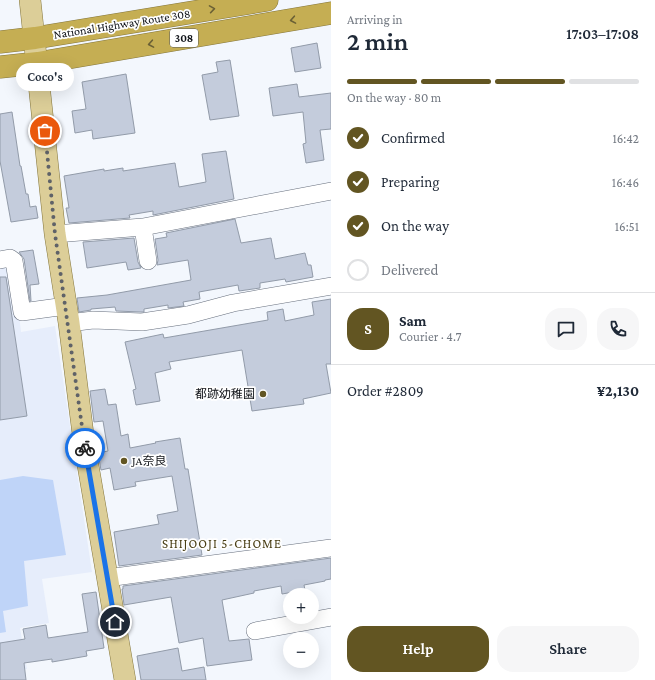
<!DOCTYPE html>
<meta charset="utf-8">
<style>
body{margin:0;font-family:"Crimson Pro","Noto Sans JP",serif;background:#f6f6f7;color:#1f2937;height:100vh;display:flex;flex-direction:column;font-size:15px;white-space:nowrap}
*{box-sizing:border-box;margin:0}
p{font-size:13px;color:#747a83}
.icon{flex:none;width:22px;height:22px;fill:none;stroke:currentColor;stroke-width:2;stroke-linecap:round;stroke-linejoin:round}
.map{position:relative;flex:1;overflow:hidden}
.details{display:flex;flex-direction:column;background:#fff;width:324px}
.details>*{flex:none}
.controls{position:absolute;left:283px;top:588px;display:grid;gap:8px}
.controls a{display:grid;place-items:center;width:36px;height:36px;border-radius:50%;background:#fff;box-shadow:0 4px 16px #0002;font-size:20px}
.pin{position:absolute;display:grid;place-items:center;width:34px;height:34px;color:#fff;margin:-17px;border:2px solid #fff;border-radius:50%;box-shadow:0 1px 4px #0007}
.courier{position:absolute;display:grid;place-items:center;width:40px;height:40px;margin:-20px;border:3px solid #1a73e8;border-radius:50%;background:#fff;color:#222;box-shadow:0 1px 5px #0007}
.bubble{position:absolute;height:28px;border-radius:14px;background:#fff;box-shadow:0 4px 16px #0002;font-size:13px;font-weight:600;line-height:28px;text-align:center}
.head em{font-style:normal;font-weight:600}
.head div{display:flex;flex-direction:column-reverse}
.head{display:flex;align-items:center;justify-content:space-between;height:68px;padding:0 16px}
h1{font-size:26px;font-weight:600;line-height:30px}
.bar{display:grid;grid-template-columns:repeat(4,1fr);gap:6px 4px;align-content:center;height:48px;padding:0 16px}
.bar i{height:5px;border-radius:3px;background:#e0e1e3}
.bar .selected{background:#625522}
.bar p{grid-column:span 4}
.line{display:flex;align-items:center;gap:10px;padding:0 16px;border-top:1px solid #e0e1e3}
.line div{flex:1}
.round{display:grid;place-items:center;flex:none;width:42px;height:42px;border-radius:16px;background:#f6f6f7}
ol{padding:0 16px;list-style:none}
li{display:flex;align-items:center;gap:12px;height:44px}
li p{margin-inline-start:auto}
li .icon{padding:4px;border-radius:50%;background:#625522;color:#fff;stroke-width:4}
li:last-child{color:#747a83}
li i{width:22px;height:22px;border:2px solid #e0e1e3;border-radius:50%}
.primary-button{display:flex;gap:8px;margin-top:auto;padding:8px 16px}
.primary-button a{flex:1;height:46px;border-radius:16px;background:#625522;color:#fff;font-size:16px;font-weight:600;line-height:46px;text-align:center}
.primary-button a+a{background:#f6f6f7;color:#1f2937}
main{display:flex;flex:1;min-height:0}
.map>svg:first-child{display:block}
</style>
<main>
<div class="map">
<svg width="331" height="680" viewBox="0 0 331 680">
<rect width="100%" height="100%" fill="#f3f7fd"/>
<path fill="#e6edfb" d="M0,262H13L21,332L55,326L92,572L42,579L49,623L20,628L27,669L0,673Z"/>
<path fill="#bfd4f8" d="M23,476L53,480L66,555L24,561L28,606L3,611L6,632L0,633V480Z"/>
<path fill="#c4ccdc" stroke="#929ba9" d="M317,43L321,68L295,72L291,48Z
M230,60L239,116L210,120L202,75L218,72L216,62Z
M126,74L135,133L93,139L92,130L75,133L72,111L86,109L82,82Z
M297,84L299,97L331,93V129L320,130L324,160L306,163L303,144L306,143L303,112L273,116L269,88Z
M12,112L20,166H21L26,194H28L30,207L36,206L38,218L11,222L0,161V114Z
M226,151L234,199L153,215V211L129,215L130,218L69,223L66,208H69L64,176L104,169V171L123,168V171L175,163L179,187L206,182L202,154Z
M235,219L241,243L271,238L275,259L305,253L308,265H311L313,277L286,282L285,279L260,283V288L239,291L238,285L199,292L200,299L183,302L184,306L168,308V305L144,309V312H141L116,311L115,307L91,309V310L79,312L77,298L107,295L191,280L188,260L157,265L158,260L155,239L167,237L166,233Z
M134,238L138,262L141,268L128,270L126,262L87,268L83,242Z
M33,250L39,284L30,285L31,301H30L24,259L19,252Z
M0,277H6L27,416L0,420Z
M331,299V364H326L331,393L303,399L304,404L252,411L242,350L169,362L171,369L155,373L160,401L136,405L133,390L136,389L125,342L163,334L164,338L268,320L267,312L283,309L285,321L314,315L312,302Z
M105,389L108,405L116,404L121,436L128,434L130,448L156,443L155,442L180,438L185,469H188L202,555L119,566L114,532L159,524L157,515L178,511L172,476L135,482L136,486L114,490L110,468L101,470L98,453L108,451L103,421L94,422L90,391Z
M331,558V579L325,580V581L304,585L305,590L282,594L281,586L254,591V593L222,600L229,641L249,639L252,660L207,666L203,638L179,643L171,597L124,605L122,589H123V586Z
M96,592L104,648L86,651L87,656L52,662V659L24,663L26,680H0V643L25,639L23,629L46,625L48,638L88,632L82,594Z
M178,648L182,671L204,667L206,680H141L137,656Z"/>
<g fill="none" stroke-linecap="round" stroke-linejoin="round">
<g stroke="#676f7d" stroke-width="18">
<path id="minor" d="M143,227L148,261
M55,234L143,227L331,191
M0,260L10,258L14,261L22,312L66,306
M69,323L93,320L142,322L188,315L233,303L331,286
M107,578L331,548
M255,631L331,617"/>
</g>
<g stroke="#85773e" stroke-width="22">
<path id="major" d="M30,0L55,234L69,323L84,442L125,680"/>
</g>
<g stroke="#85773e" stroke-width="23">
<path id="highway" d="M0,42L35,38L267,0
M0,67L38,63L331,13"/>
</g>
<use href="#minor" stroke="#fff" stroke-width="17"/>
<use href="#major" stroke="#dcce98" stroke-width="21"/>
<use href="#highway" stroke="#c5ae53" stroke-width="22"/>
</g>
<defs><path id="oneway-chevron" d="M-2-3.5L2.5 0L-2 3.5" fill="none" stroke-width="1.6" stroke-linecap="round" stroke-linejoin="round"/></defs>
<g stroke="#6a6035">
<use href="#oneway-chevron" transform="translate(212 9) rotate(-9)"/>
<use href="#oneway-chevron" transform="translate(293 20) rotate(170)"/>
<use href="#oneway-chevron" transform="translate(151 44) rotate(170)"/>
</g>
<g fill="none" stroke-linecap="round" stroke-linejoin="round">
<path stroke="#5f6268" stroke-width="4" stroke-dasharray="0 7.2" d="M45,131L55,234L85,448"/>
<path stroke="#1a73e8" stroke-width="5" d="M85,448L115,622"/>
</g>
<g fill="#625522" stroke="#fff" stroke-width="1.5">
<circle cx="263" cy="394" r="4"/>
<circle cx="124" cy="461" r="4"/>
</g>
<g text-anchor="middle" stroke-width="3.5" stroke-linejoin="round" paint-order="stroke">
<rect fill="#fff" stroke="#57595d" stroke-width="1" x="170" y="29" width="28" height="18" rx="3"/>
<g font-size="11" font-weight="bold" fill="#0f1217">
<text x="184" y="42">308</text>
</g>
<g font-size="12" fill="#0f1217" stroke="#fff">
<text transform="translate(122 24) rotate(-9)" y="4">National Highway Route 308</text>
</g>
<g font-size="12" fill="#0f1217" stroke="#fff" text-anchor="end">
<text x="255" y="398">都跡幼稚園</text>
<text x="132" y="465" text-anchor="start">JA奈良</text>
</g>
<g font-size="13" letter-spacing="1" fill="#4a3f16" stroke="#fff">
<text x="222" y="548">SHIJOOJI 5-CHOME</text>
</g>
</g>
</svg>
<div class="controls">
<a>+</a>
<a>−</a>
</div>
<div class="pin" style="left:45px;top:131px;background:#ea580c"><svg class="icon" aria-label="bag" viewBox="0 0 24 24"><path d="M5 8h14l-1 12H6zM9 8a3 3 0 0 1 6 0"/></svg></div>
<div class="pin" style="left:115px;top:622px;background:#1f2937"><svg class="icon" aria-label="home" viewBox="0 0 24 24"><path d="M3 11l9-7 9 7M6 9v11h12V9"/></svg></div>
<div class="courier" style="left:85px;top:448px"><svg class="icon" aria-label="bike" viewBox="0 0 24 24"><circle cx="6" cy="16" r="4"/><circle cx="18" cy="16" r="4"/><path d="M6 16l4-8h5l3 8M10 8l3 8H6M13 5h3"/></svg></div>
<div class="bubble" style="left:16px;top:63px;width:58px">Coco's</div>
</div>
<section class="details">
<div class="head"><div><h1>2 min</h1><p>Arriving in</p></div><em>17:03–17:08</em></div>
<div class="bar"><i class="selected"></i><i class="selected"></i><i class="selected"></i><i></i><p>On the way · 80 m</p></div>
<ol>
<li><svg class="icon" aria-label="check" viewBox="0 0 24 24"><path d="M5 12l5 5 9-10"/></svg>Confirmed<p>16:42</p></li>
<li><svg class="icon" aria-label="check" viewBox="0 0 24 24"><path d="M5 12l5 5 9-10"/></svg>Preparing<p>16:46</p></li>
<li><svg class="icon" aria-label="check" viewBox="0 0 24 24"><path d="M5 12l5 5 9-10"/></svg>On the way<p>16:51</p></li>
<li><i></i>Delivered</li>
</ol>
<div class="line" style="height:72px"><b class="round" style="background:#625522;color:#fff">S</b><div><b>Sam</b><p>Courier · 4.7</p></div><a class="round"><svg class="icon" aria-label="chat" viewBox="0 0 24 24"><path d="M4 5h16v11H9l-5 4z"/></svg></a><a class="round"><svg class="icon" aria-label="phone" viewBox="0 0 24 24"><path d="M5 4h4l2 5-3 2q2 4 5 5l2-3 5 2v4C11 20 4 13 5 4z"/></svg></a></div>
<div class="line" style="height:52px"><div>Order #2809</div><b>¥2,130</b></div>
<div class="primary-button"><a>Help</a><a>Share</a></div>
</section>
</main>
